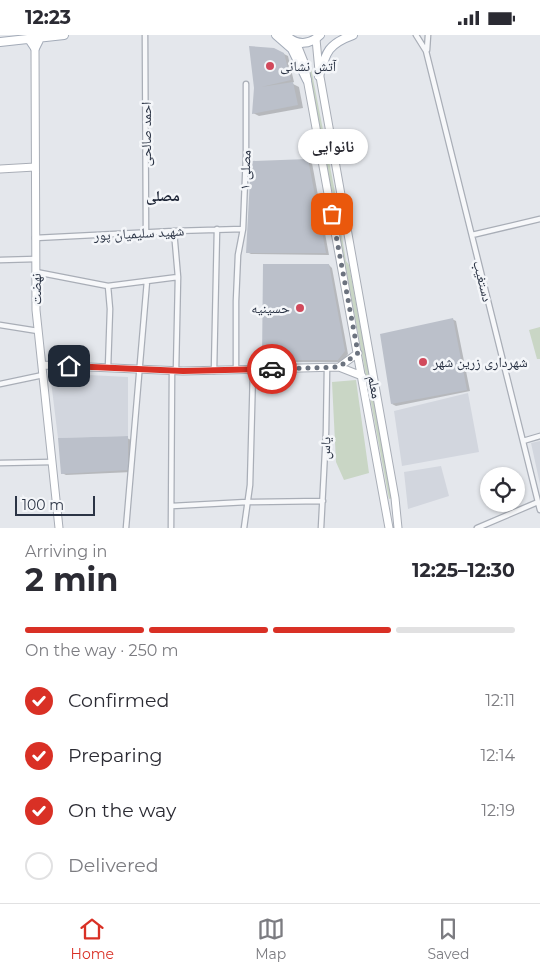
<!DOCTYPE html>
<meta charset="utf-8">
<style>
body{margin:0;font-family:Montserrat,"Noto Naskh Arabic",sans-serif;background:#f2f2f3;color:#2b2b33;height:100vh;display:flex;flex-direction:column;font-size:19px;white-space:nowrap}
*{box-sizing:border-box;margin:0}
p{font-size:16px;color:#7c7c81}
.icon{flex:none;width:28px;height:28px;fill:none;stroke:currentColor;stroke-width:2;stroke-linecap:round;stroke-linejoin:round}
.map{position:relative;height:493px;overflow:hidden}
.details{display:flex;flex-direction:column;background:#fff;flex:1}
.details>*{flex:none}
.controls{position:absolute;left:480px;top:432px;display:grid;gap:10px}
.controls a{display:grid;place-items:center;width:45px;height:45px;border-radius:50%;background:#fff;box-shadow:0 1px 4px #0004;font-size:25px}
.scale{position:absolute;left:15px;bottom:12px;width:80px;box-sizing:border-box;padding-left:5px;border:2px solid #2b3445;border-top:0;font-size:14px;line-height:18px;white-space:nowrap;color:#2b3445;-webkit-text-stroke:4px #f4f6f9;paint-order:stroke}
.pin{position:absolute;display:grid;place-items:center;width:42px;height:42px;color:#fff;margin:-21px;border-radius:10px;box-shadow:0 2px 8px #0006}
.courier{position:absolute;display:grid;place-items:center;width:50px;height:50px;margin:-25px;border:4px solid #d93025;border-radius:50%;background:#fff;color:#222;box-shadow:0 1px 6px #0007}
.bubble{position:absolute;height:35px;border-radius:18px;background:#fff;box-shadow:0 1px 4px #0004;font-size:16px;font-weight:700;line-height:35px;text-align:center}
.overview em{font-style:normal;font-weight:700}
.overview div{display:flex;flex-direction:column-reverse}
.overview{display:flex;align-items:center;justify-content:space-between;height:85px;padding:0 25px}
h1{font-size:32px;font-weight:700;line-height:38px}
.bar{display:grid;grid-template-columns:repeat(4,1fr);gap:8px 5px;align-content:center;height:60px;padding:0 25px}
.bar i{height:6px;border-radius:4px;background:#e1e1e2}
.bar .active{background:#d93025}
.bar p{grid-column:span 4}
ol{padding:0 25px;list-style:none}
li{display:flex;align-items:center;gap:15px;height:55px}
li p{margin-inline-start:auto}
li .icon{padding:5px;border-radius:50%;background:#d93025;color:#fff;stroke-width:4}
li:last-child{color:#7c7c81}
li i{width:28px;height:28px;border:2px solid #e1e1e2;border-radius:50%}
.status{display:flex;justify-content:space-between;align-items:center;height:35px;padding:0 25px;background:#fff;direction:ltr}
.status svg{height:14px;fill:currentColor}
.menu{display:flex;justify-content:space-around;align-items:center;height:70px;border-top:1px solid #e1e1e2;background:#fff;font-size:14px;color:#7c7c81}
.menu a{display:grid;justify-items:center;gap:2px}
.menu .active{color:#d93025}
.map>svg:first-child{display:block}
</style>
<div class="status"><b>12:23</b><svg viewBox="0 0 49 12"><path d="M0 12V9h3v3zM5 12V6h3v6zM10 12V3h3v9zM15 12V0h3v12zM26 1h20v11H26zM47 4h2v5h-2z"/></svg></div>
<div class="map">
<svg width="540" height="493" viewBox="0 0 540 493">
<rect width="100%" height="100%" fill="#e4e7ec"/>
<path fill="#d2d6de" d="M50,338L128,342V401L58,403Z
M468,358L479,417L402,431L394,376Z
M540,406V449L531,408Z
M441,431L449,461L408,474L404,437Z"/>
<path fill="#c9d6c5" d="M310,28L340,183H338L333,158L329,148L306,29Z
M339,196H341L346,226L349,230L392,463L389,464Z
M540,292V324H537L529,295Z
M356,345L369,438L344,445L336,427L332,347Z"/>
<path fill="#0003" d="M284,19L288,21L294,47L291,48L299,52L303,73L259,81L253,78L255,53Z
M308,126L312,128L329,220L251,219L247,217Z
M329,230L332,233L348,319L342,327H267L263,324Z
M452,284L456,286L470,356L396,371L392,369Z
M127,403L131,405L132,437L66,440L62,438Z"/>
<path fill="#bbc0ca" d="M249,11L274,13L284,18L291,45L261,52L293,47L298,70L252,79L254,53Z
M308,124L326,218H246L251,126Z
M263,229H329L345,316L338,325H262Z
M453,283L467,355L391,369L380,299Z
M128,401V435L61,439L58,403Z"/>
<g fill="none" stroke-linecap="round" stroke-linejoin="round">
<g stroke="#a9aeb7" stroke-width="7">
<path id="street" d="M145,0L146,198
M416,0L426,16L540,475
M427,15L428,0
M174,196L178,242L176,336
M472,200L540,184
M35,203L174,196L243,194
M0,225L36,224
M36,237L108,251L178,242
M0,290L38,296
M108,333L110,274L108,251
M236,335V266L238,220L243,194L246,120V49
M214,336L217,194
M0,349L43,340
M523,406L540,401
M0,428L52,427
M172,471L247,467L323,466
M126,493L147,246
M171,493L172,336
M244,493L250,450L253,335
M321,493L326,397L327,333
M477,493L538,467"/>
</g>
<g stroke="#a9aeb7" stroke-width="9">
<path id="secondary" d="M316,4L319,36L395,463L398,493
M296,7L304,27L389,493
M35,13L36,275L59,493
M0,134L35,132
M358,318L339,332L362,341
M42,330L183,336L339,332"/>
</g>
<g stroke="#a3abb8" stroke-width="10">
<path id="primary" d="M276,0L292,14L307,45
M286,0C296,11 310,10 320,0
M29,4L35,13L40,3
M0,7L64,0
M319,41C326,17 328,9 353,0"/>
</g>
<use href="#street" stroke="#f7f8fa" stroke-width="4.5"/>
<use href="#secondary" stroke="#fff" stroke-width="7"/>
<use href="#primary" stroke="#fff" stroke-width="8"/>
</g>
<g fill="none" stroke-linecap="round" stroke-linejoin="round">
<path stroke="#6c737f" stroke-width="5" stroke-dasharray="0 9" d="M272,334L339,332L358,318L332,179"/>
<path stroke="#d93025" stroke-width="6" d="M69,331L183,336L272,334"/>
</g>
<g fill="#d1495b" stroke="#f4f6f9" stroke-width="2">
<circle cx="270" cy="31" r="5"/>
<circle cx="300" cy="273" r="5"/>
<circle cx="423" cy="327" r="5"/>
</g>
<g text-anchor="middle" stroke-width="5" stroke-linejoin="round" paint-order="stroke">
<g font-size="14" fill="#2b3445" stroke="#f4f6f9" text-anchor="start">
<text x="280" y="36">آتش نشانی</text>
<text x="290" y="278" text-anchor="end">حسینیه</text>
<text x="433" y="332">شهرداری زرین شهر</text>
</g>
<g font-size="14" fill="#2b3445" stroke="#f4f6f9">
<text transform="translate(146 99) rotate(-90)" y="5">احمد صالحی</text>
<text transform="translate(245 135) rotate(-88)" y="5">مصلی ۱</text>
<text transform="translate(139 198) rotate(-3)" y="5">شهید سلیمیان پور</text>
<text transform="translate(483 246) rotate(76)" y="5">دستغیب</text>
<text transform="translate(36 254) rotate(-91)" y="5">نهضت</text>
<text transform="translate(375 352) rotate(80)" y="5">معلم</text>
<text transform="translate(325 413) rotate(-87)" y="5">یاس</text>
</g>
<g font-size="15" font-weight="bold" fill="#1d2536" stroke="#f4f6f9">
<text x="163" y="166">مصلی</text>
</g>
</g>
</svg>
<div class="controls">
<a><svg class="icon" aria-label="locate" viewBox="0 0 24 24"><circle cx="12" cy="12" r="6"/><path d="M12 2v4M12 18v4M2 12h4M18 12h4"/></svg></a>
</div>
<div class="scale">100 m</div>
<div class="pin" style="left:332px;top:179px;background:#ea580c"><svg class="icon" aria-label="bag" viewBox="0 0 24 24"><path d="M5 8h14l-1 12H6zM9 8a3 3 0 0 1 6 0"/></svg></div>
<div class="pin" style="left:69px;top:331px;background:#1f2937"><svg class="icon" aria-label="home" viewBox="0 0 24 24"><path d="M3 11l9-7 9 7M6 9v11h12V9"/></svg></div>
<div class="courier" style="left:272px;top:334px"><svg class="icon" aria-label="car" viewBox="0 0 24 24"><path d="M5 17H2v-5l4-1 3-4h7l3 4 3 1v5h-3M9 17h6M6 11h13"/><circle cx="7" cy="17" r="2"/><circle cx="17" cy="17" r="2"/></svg></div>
<div class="bubble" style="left:298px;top:94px;width:70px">نانوایی</div>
</div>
<section class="details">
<div class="overview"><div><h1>2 min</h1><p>Arriving in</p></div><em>12:25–12:30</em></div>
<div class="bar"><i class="active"></i><i class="active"></i><i class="active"></i><i></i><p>On the way · 250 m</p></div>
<ol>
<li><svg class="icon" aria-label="check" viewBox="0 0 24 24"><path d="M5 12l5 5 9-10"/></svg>Confirmed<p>12:11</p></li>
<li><svg class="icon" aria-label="check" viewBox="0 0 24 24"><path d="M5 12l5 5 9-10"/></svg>Preparing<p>12:14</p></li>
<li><svg class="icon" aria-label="check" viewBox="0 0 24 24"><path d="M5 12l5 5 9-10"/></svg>On the way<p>12:19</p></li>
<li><i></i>Delivered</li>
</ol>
</section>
<nav class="menu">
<a class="active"><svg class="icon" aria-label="home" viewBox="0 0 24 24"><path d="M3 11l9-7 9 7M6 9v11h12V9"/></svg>Home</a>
<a><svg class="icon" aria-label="map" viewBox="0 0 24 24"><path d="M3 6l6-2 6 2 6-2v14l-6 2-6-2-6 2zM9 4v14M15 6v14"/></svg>Map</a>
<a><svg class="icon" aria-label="saved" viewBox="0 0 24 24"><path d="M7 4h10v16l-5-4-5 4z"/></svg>Saved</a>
</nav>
